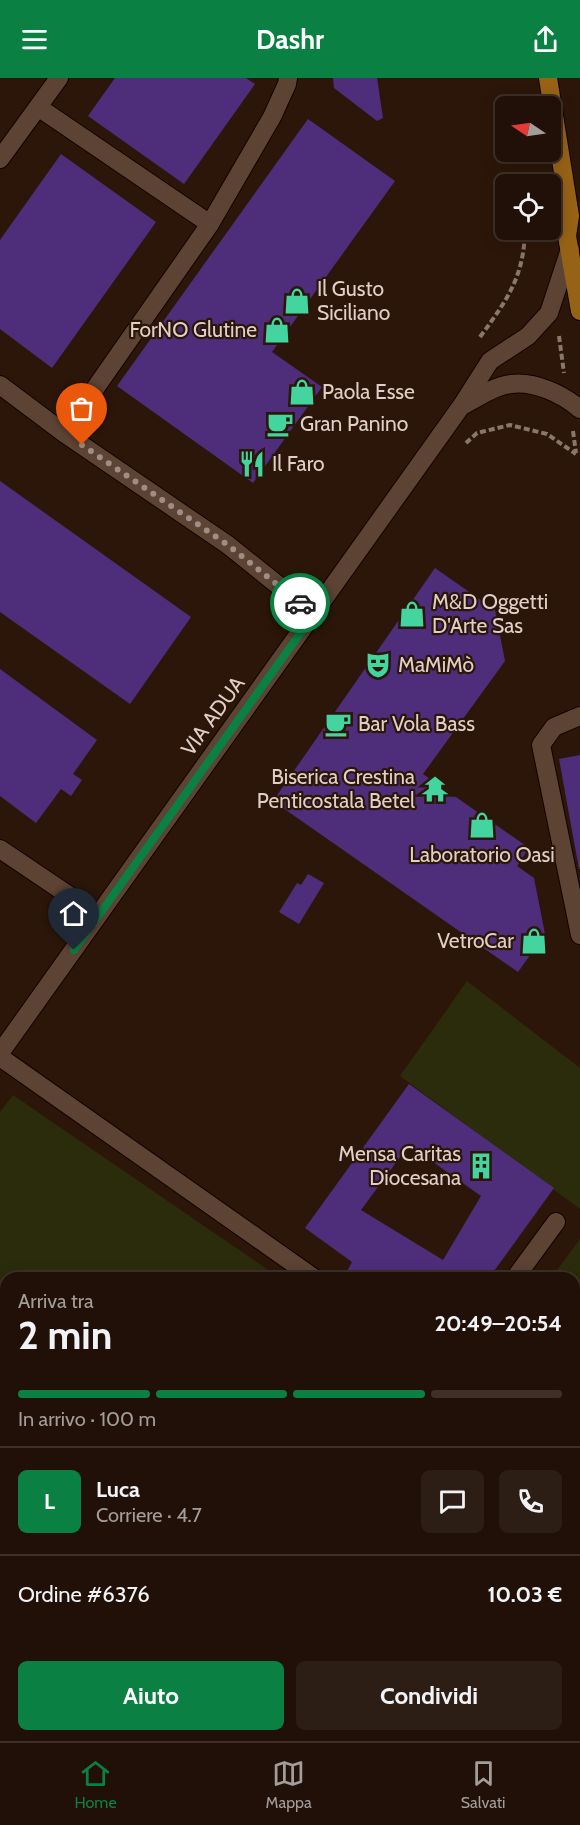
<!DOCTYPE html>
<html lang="it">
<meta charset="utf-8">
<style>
body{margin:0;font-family:Cabin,sans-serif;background:#2d1e15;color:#f1f3f6;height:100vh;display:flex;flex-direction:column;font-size:22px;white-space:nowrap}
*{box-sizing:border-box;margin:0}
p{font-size:20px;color:#a29d9b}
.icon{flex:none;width:33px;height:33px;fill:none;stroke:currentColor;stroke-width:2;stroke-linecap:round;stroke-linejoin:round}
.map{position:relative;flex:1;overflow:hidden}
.sheet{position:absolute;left:0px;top:1194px;width:580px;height:470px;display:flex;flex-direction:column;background:#211007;border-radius:18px 18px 0 0;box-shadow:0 3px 15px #0003,0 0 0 2px #3e3028}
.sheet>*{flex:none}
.needle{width:39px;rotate:283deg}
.fabs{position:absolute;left:495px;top:18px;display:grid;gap:12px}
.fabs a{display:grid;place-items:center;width:66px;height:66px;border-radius:9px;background:#211007;box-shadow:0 3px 15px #0003,0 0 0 2px #3e3028;font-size:30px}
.pin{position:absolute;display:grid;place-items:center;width:51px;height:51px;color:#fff;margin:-62px -26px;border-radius:50% 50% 50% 0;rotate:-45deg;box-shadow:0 0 6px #0007}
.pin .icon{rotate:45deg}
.courier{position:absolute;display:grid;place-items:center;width:60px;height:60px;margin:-30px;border:4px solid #0b8043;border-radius:50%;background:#fff;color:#222;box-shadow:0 2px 8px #0007}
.headline em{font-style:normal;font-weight:800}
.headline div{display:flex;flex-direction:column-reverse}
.headline{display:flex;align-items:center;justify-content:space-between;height:102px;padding:0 18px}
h1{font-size:39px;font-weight:800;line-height:45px}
.bar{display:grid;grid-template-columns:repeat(4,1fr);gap:9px 6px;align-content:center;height:72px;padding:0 18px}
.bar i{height:8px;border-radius:4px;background:#3e3028}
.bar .current{background:#0b8043}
.bar p{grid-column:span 4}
.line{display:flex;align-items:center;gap:15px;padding:0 18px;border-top:2px solid #3e3028}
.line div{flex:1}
.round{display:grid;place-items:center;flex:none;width:63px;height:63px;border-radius:9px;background:#2d1e15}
.cta{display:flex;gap:12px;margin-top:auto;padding:12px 18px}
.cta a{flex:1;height:69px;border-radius:9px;background:#0b8043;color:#fff;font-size:24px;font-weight:800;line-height:69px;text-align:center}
.cta a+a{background:#2d1e15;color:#f1f3f6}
header{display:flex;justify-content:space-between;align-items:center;height:78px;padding:0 18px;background:#0b8043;color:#fff;font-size:27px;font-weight:800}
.tabs{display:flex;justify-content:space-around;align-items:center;height:84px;border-top:2px solid #3e3028;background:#211007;font-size:16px;color:#a29d9b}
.tabs a{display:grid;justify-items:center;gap:3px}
.tabs .current{color:#0b8043}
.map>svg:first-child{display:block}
</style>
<header><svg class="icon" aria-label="menu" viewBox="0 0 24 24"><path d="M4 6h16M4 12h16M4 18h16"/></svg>Dashr<svg class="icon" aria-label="share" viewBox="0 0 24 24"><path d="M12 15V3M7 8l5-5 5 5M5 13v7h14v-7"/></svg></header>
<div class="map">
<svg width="580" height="1663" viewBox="0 0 580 1663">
<rect width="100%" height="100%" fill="#2c1609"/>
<path fill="#2a2c0b" d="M467,903L580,990V1131L400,998Z
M13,1017L280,1200H6V1658H386L382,1663H0V1645L2,1641L0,1639V1034Z
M580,1161V1373L574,1369V1200H551Z"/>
<path fill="#4e2e7b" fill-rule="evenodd" d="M115,0H246L255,6L184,106L88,38Z
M333,0H377L383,40L377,43L334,10Z
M308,41L395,103L272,274L322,309L253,405L117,308Z
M61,76L156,144L52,290L0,251V162Z
M0,403L191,539L130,626L0,534Z
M435,490L495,532L505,583L423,696L529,770L517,788L534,800L545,856L518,894L273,723Z
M0,591L97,662L73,696L82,702L71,718L61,711L36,745L0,718Z
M580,677V791H579L559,681Z
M308,796L324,805L299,846L279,834L297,805L301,807Z
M409,1006L554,1110L489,1200H346L344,1199L352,1184L305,1150ZM409,1067L481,1118L443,1182L361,1132Z
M574,1540L580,1543V1663H419L423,1658H574Z"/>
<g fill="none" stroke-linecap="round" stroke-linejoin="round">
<g stroke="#130200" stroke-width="20">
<path id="minor" d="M38,29L210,146
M0,81L59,0
M0,307L64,355L228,467L314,536
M464,327C478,319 495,308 511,306C535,303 562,316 580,331
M64,355L210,146L272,39L287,6L288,0
M580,638L554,649L541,667L580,857
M0,771L98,837
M0,975L462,327L490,283L528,258L549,235L570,171
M0,979L314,1200
M515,1200L556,1144
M574,1385L580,1389"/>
</g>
<g stroke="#130200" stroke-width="20">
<path id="major" d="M548,0L570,138L567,158L580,233"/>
</g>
<path stroke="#89766c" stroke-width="4" stroke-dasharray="6 3" stroke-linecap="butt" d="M559,258L564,295
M480,259C507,222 524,199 525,152
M573,353L576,375
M466,365L477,355L510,347L547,356L576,376"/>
<use href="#minor" stroke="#5c4334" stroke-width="18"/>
<use href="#major" stroke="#966216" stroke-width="18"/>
</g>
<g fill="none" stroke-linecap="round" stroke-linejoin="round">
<path stroke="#a08e84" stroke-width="6" stroke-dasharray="0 10.8" d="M82,367L228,467L300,525"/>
<path stroke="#0b8043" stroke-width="8" d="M74,872L314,536L300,525"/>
</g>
<defs>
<g id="shop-bare" transform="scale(2.07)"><path d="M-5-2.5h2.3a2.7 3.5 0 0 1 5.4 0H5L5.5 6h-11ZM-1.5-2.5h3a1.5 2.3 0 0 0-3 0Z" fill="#44d49f" stroke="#2c1609" stroke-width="2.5" paint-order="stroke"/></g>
<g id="cafe-bare" transform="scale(2.07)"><path d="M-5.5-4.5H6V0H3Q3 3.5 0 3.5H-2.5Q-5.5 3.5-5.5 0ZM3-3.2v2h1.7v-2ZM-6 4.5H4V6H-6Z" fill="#44d49f" stroke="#2c1609" stroke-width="2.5" paint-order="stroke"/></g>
<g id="restaurant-bare" transform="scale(2.07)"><path d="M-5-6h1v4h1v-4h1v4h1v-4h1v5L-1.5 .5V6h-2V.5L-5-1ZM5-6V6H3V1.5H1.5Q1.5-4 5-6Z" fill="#44d49f" stroke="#2c1609" stroke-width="2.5" paint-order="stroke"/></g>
<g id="theatre-bare" transform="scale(2.07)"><path d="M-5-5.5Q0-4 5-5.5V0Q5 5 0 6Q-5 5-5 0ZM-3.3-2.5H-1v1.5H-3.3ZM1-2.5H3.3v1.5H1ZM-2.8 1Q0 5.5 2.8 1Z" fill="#44d49f" stroke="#2c1609" stroke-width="2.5" paint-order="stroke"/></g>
<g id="temple-bare" transform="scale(2.07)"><path d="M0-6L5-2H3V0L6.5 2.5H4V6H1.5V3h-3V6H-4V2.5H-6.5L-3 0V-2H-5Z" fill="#44d49f" stroke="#2c1609" stroke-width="2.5" paint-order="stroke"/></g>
<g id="building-bare" transform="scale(2.07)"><path d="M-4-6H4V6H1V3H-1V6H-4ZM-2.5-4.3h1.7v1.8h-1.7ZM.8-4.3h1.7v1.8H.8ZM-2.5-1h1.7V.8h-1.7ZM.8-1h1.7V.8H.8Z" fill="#44d49f" stroke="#2c1609" stroke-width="2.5" paint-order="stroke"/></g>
</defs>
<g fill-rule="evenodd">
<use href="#shop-bare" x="297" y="223"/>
<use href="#shop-bare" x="277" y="252"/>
<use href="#shop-bare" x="302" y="314"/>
<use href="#cafe-bare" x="280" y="346"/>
<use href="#restaurant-bare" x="252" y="386"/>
<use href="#shop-bare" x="412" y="536"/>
<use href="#theatre-bare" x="378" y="587"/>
<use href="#cafe-bare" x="338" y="646"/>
<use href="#temple-bare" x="435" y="711"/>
<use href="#shop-bare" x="482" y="747"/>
<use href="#shop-bare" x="534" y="863"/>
<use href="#building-bare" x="481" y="1088"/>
</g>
<g text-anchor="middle" stroke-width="4.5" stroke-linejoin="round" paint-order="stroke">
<g font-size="21" fill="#dfcfc7" stroke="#2c1609" text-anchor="start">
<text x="317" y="218">Il Gusto<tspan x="317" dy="24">Siciliano</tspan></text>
<text x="257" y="259" text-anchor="end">ForNO Glutine</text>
<text x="322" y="321">Paola Esse</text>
<text x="300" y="353">Gran Panino</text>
<text x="272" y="393">Il Faro</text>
<text x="432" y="531">M&amp;D Oggetti<tspan x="432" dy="24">D'Arte Sas</tspan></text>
<text x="398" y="594">MaMiMò</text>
<text x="358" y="653">Bar Vola Bass</text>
<text x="415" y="706" text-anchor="end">Biserica Crestina<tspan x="415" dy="24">Penticostala Betel</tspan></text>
<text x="482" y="784" text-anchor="middle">Laboratorio Oasi</text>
<text x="514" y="870" text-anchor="end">VetroCar</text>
<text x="461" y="1083" text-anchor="end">Mensa Caritas<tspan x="461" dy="24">Diocesana</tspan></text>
</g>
<g font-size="21" fill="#dfcfc7" stroke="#2c1609">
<text transform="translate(213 638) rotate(-54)" y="7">VIA ADUA</text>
</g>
</g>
</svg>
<div class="fabs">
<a><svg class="needle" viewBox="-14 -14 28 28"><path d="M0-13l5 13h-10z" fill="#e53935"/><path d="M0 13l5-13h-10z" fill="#a29d9b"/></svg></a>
<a><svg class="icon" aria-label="locate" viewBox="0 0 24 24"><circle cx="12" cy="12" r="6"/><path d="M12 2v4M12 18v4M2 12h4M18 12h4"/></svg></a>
</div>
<div class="pin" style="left:82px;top:367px;background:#ea580c"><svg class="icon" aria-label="bag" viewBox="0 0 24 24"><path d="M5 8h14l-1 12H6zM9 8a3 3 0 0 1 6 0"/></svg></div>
<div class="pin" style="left:74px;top:872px;background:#1f2937"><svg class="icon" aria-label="home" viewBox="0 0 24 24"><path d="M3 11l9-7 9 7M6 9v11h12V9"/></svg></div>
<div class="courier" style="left:300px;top:525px"><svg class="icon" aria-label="car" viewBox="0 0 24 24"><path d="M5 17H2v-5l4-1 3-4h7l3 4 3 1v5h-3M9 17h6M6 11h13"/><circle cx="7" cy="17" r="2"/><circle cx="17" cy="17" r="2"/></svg></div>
<section class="sheet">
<div class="headline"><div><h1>2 min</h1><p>Arriva tra</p></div><em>20:49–20:54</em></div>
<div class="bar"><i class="current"></i><i class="current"></i><i class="current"></i><i></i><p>In arrivo · 100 m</p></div>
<div class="line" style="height:108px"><b class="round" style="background:#0b8043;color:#fff">L</b><div><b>Luca</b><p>Corriere · 4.7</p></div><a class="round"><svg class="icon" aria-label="chat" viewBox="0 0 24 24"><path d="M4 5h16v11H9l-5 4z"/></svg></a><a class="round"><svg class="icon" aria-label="phone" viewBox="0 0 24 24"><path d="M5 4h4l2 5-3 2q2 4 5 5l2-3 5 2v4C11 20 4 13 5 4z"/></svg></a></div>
<div class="line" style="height:78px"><div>Ordine #6376</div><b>10.03 €</b></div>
<div class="cta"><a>Aiuto</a><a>Condividi</a></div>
</section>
</div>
<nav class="tabs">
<a class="current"><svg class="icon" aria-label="home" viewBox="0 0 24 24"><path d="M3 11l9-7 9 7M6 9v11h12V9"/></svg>Home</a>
<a><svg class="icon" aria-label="map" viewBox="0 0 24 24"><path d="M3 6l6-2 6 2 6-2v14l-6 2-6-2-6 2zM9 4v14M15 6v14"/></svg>Mappa</a>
<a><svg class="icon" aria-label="saved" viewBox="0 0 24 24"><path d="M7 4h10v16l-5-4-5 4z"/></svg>Salvati</a>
</nav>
